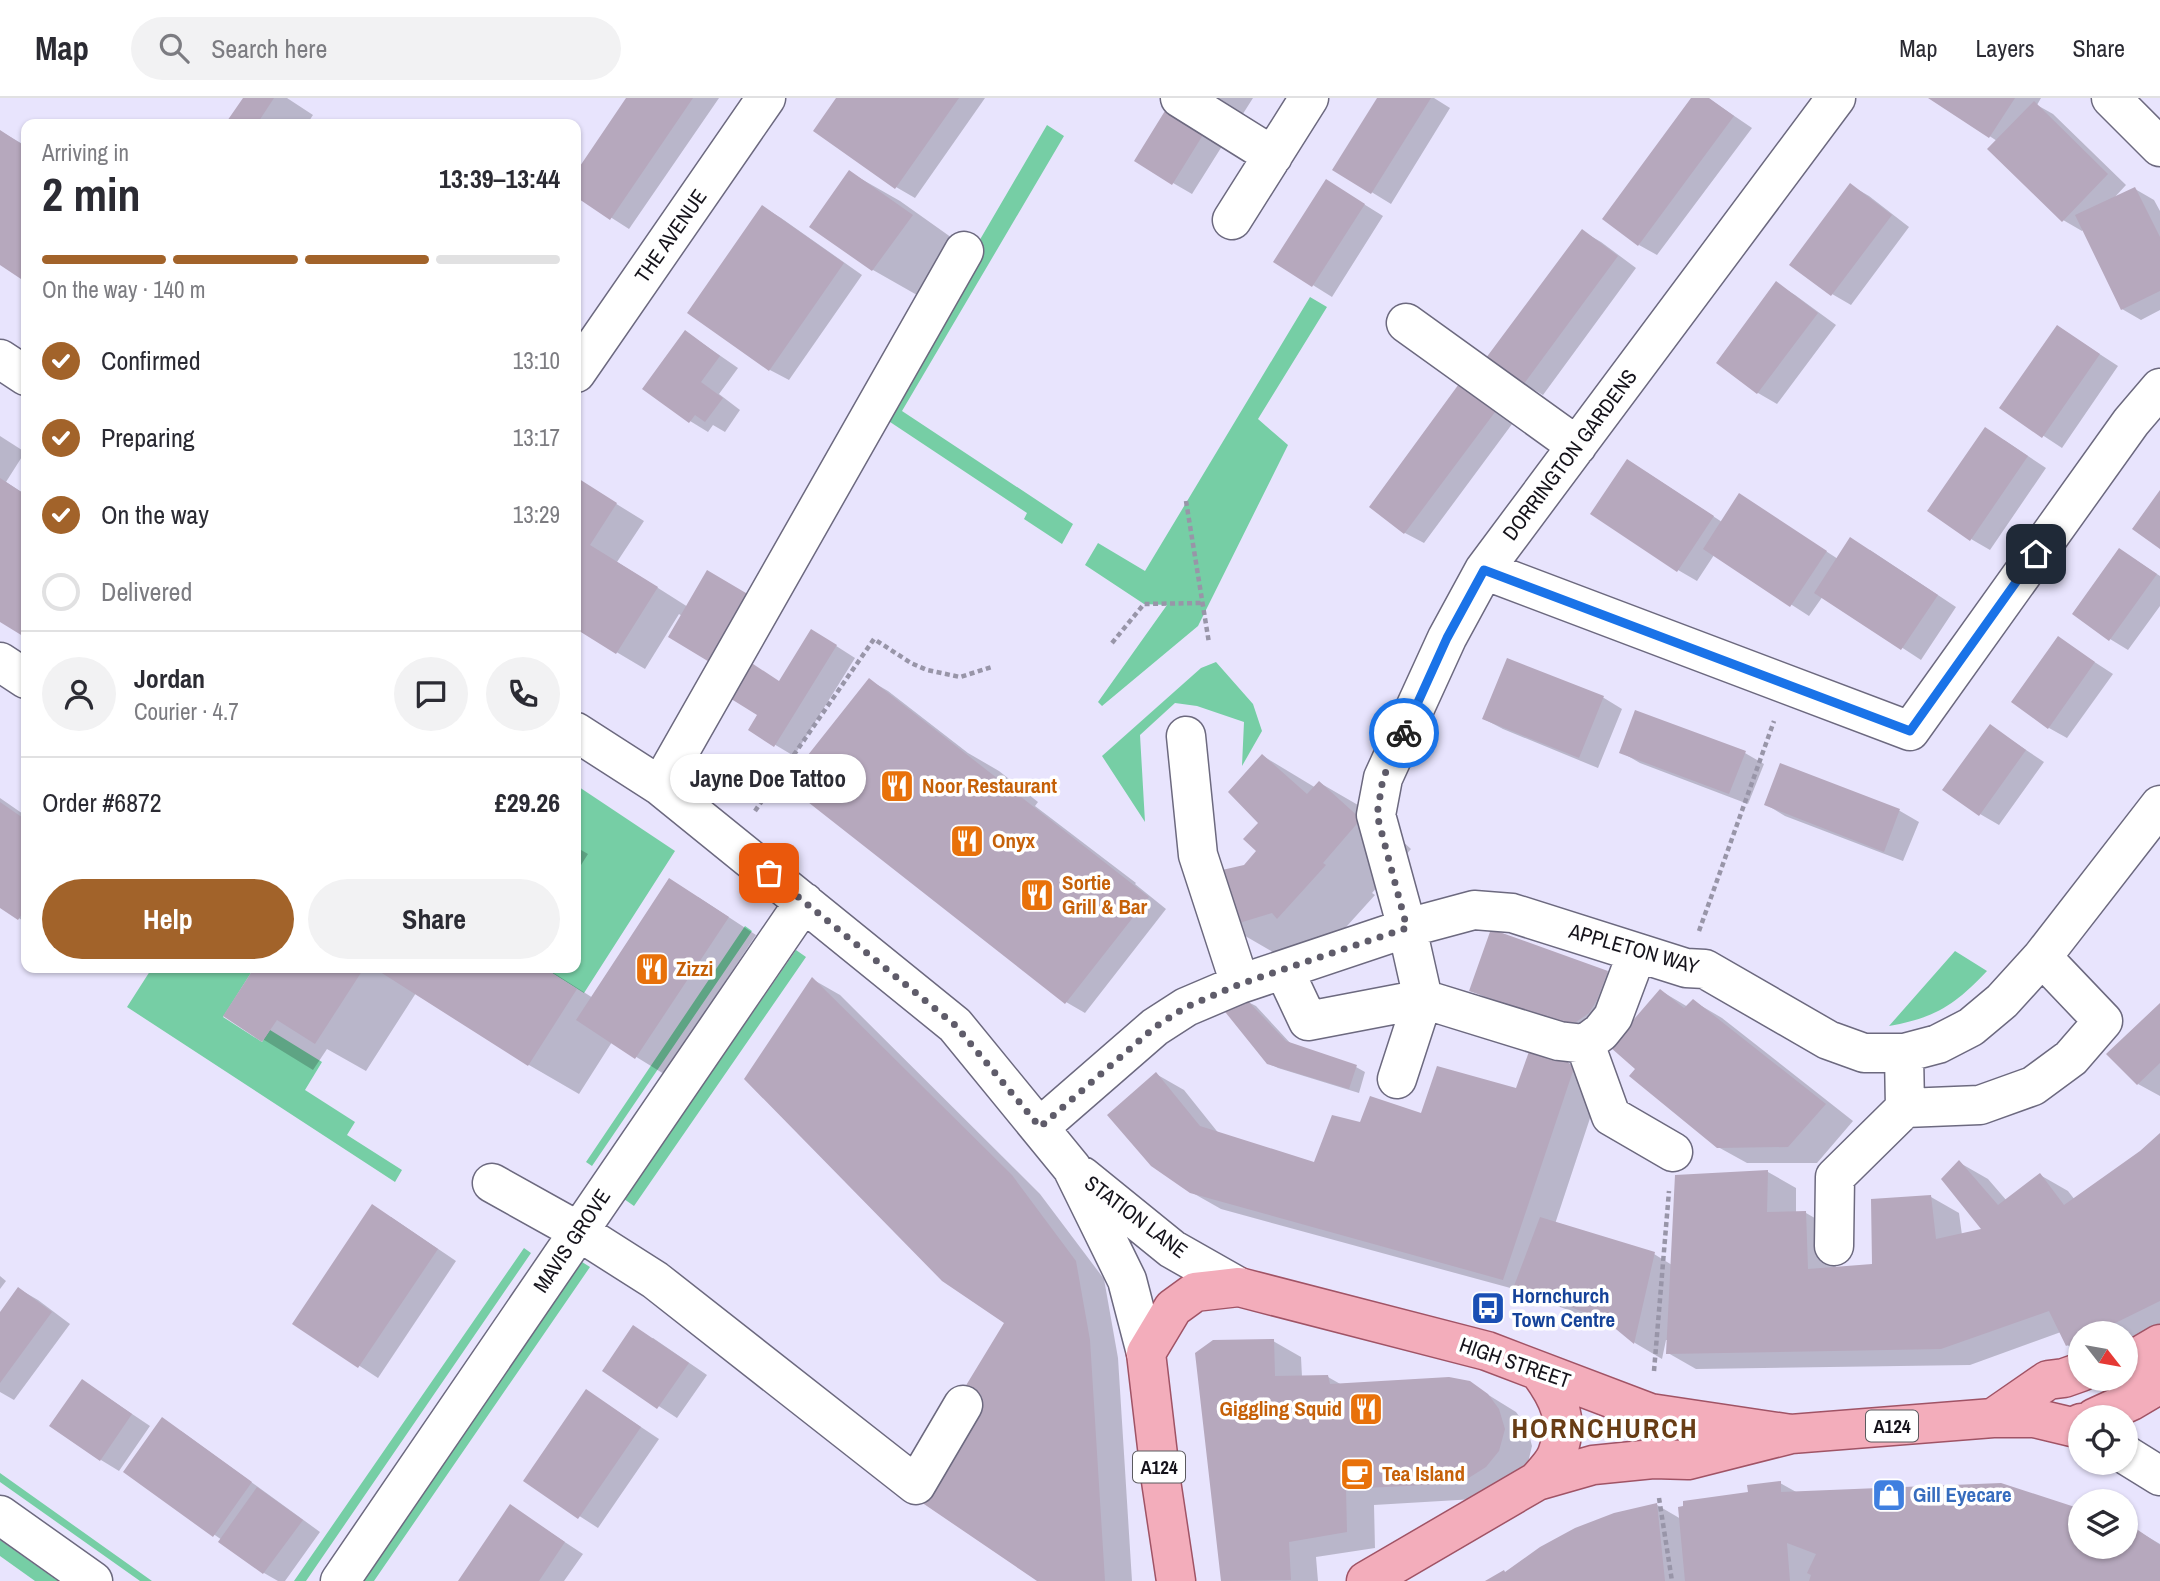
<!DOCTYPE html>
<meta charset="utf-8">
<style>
body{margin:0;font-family:"Archivo Narrow",sans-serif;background:#f2f2f3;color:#2b2b33;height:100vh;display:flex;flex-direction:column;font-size:26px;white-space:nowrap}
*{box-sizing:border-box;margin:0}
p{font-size:23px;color:#7c7c81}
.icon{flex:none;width:38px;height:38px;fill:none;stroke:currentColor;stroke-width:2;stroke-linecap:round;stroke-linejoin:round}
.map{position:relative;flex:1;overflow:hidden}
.sheet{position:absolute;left:21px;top:21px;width:560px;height:854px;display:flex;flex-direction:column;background:#fff;border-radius:14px;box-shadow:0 2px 5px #0004}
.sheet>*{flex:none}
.needle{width:46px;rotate:121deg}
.tools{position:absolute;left:2068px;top:1223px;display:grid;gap:14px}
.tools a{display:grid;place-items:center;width:70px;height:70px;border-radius:50%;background:#fff;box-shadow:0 2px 5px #0004;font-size:35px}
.pin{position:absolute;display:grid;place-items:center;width:60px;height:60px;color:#fff;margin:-30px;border-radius:14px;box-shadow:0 4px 10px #0006}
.courier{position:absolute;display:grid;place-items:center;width:70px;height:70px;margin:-35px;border:5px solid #1a73e8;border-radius:50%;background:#fff;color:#222;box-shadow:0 2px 9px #0007}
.bubble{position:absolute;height:49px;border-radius:24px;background:#fff;box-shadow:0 2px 5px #0004;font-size:23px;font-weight:700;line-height:49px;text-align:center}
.head em{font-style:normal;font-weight:700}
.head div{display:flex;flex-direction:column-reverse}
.head{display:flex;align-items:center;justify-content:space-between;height:119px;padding:0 21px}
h1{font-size:46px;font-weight:700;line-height:52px}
.bar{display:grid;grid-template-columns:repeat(4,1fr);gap:10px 7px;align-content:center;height:84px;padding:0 21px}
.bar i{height:9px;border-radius:5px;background:#e1e1e2}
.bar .on{background:#a2632a}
.bar p{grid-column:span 4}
.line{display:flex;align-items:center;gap:18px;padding:0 21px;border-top:2px solid #e1e1e2}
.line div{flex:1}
.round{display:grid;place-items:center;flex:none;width:74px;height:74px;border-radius:37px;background:#f2f2f3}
ol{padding:0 21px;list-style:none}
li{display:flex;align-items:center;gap:21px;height:77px}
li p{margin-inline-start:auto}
li .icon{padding:7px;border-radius:50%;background:#a2632a;color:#fff;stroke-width:4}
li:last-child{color:#7c7c81}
li i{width:38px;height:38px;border:4px solid #e1e1e2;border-radius:50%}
.cta{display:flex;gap:14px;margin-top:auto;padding:14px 21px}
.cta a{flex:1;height:80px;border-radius:42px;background:#a2632a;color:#fff;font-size:28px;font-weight:700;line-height:80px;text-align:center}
.cta a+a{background:#f2f2f3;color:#2b2b33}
header{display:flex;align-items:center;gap:42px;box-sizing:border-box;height:98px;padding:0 35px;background:#fff;border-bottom:2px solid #e1e1e2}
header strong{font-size:33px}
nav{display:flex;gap:38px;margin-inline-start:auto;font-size:24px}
.search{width:490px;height:63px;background:#f2f2f3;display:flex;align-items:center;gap:18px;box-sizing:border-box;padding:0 24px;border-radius:38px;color:#7c7c81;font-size:26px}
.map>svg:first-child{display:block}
</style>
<header>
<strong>Map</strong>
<div class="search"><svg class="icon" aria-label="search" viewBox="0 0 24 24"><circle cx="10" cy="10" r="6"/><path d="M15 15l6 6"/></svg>Search here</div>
<nav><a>Map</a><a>Layers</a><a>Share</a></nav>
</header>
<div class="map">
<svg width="2160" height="1483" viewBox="0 0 2160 1483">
<rect width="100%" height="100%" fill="#e8e4fd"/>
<path fill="#76cea5" d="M1047,27L1064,38L902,313L1073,426L1062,446L1024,421L1027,415L878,316Z
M1310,199L1327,209L1258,321L1288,347L1198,528L1102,608L1098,604L1167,507L1144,506L1085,467L1098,445L1145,473Z
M1216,564L1253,606L1262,633L1242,668L1244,624L1197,608L1175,605L1140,637L1145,724L1102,658L1201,570Z
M576,687L675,753L584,895L544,870H576Z
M745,828L752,833L592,1068L586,1064Z
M796,852L806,859L634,1108L624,1101Z
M1955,853L1987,873C1955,907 1935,920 1889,928Z
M152,870H254L223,919L262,944L270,932L322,964L305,992L355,1024L347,1037L402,1072L395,1084L127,909Z
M524,1150L531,1155L306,1483H294Z
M582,1164L590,1169L374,1483H362Z
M0,1375L152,1483H140L0,1384Z
M0,1442L58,1483H35L0,1458Z"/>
<path fill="#0003" d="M245,0H287L313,17L307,26H227Z
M629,0H719L629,131L576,97V77Z
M838,0H985L915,100L896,89Z
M1202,0H1253L1239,22Z
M1379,0H1434L1450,10L1391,106L1334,71Z
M1693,0H1708L1752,30L1657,157L1639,147Z
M1932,0H2041L2037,7L2053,16L2126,87L2113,101L2135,91L2154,102L2160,113V212L2141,222L2122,211L2084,131L2082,133L2063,122L1997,43Z
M1169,10L1224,45L1192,96L1173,85Z
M0,33L26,48V182L0,165Z
M849,74L900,103L962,147L924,201L873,172L811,128Z
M1850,87L1869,98L1909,129L1851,207L1832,196Z
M1346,95L1383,118L1332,199L1276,164Z
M763,109L781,120L862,177L789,282L770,272Z
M1582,133L1601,144L1636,170L1543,297L1524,286L1489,260Z
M1777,186L1795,197L1836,227L1777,306L1758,295L1718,265Z
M2058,229L2118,268L2062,350L2001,310Z
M686,234L738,270L719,296L740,312L725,334L713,327L708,334L690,323Z
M1464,282L1518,318L1424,445L1405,435L1371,409Z
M0,338L25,354L6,384L26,397V538L0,522Z
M2004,342L2046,370L1990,452L1971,441Z
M1646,374L1722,424L1758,409L1838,461L1870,452L1956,509L1921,562L1823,498L1809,518L1714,457L1697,483L1678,472Z
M576,381L644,423L617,464L688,509L682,518L679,516L645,571L576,530Z
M2120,452L2160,478V508L2128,552L2110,541Z
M2059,541L2113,576L2067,640L2049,630Z
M830,544L855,560L794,658L750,632L759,616Z
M1508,562L1604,600L1622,611L1598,670L1503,631L1484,621Z
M869,582L888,593L968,655L999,673L1038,704L1035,708L1136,785L1135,786L1166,811L1085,915L1066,904Z
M1990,628L2044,664L1999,727L1980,716Z
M1621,654L1745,655L1764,666L1748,706L1640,665Z
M1263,658L1316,690L1320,685L1370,714L1411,751L1372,795L1375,797L1328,849L1278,857L1228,828L1245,768L1258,753Z
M1781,667L1900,713L1919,724L1903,763L1785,718L1767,707Z
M0,700L26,718V825L0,807Z
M576,749L588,756L576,775Z
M698,799L756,837L664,976L612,944L579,996L529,967L416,895L366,973L327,951L313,972L225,918L256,870H546L593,900Z
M1607,874L1635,891L1605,939L1500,908L1472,892Z
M812,881L840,897L1040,1096L1104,1181L1118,1260L1132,1483H1040L1007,1224Z
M1661,893L1688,909L1693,903L1722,920L1853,1023L1817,1065H1747L1718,1049L1638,971Z
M1246,903L1256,908L1292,947L1356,969L1365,974L1359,995L1278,970L1268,965Z
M2160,907V998L2138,986Z
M1562,961L1591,978L1601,987L1555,1126L1654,1156L1672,1167L1677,1079L1768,1074L1796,1090V1115H1806L1834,1131L1836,1171L1873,1168L1931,1099L1959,1115L1962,1137L1985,1132L1960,1065L1988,1081L2007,1103L2040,1077L2068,1093L2075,1102L2141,1054L2160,1037V1233L2126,1249V1236H2081V1255L2067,1247L2061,1234L1970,1267L1696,1271L1668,1255V1242H1666L1662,1261L1635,1245L1619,1231L1544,1203L1532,1196L1221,1111L1191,1094L1156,976L1184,992L1220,1037L1315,1066L1361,1026L1422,1017L1517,992Z
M391,1119L456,1163L378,1280L294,1225Z
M0,1178L6,1183L0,1191Z
M19,1191L38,1202L70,1226L14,1302L0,1294V1217Z
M653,1240L707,1277L677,1320L605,1273Z
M1273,1243L1301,1259L1302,1279H1328L1342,1287L1469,1285L1516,1314L1527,1329L1532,1348L1527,1369L1475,1401L1374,1407L1375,1450L1316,1459L1318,1483H1223L1197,1256Z
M83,1283L150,1328L119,1373L101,1362Z
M605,1305L659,1341L598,1430L525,1383Z
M181,1333L320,1434L285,1483H278L264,1475L221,1443L222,1442L125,1374Z
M1780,1385L1798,1395L2081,1449H2126L2131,1429L2160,1446V1483H1489L1657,1407L1681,1421Z
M510,1408L583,1456L564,1483H460Z"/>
<path fill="#b6a8bd" d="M243,0H274L257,26H225Z
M626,0H693L610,122L576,99V74Z
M836,0H959L895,91L813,33Z
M1377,0H1431L1371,96L1332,72Z
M1691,0H1709L1734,18L1638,148L1602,121Z
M1928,0H2015L1989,40Z
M2034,3L2108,76L2062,124L1987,51Z
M1168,8L1206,32L1172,87L1134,63Z
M0,32L26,49V173L21,181L0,167Z
M849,72L913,117L872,173L809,129Z
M1326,81L1365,106L1312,189L1273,164Z
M1850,85L1892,117L1831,198L1789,167Z
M2135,89L2160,139V193L2121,212L2075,117Z
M762,107L844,165L769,273L687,215Z
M1582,131L1618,158L1523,287L1486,260Z
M1776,183L1818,215L1757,296L1716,265Z
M2057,227L2100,256L2042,340L1999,310Z
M685,232L720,258L701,284L723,300L705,324L695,317L689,325L642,291Z
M1464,279L1501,306L1404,436L1369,409Z
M1985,329L2028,358L1970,443L1927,413Z
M1627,361L1714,418L1677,474L1590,416Z
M576,379L617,405L590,447L658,489L616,556L576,531Z
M0,380L26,397V540L0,524Z
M2160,392V451L2132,431Z
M1739,395L1827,453L1790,509L1703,451Z
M1850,439L1938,497L1901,552L1814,495Z
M2119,450L2157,476L2109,543L2072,516Z
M707,472L751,498L711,565L668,539Z
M811,531L837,547L774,649L748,632L757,617L728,599L750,564L779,583Z
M2058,538L2095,564L2048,631L2011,604Z
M1507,560L1604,598L1579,660L1482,621Z
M869,580L1149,799L1065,906L785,686Z
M1635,612L1746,653L1729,696L1619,655Z
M1990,626L2026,652L1979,718L1942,692Z
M1262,656L1307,696L1319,683L1361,721L1323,765L1326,767L1277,821L1272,815L1226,829L1209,775L1244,767L1256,753L1243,741L1258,725L1228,694Z
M1780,665L1900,711L1884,754L1764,707Z
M0,704L26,722V810L18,822L0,810Z
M669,780L729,819L635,961L576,922Z
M1491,831L1608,873L1597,902L1589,915L1576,924L1561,925L1469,893Z
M254,870H364L315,946L277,922L262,944L223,918Z
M374,870H544L577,891L528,968Z
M812,879L1012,1077L1076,1163L1090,1242L1105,1483H1037L921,1404L962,1294L1004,1225L942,1183L744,981Z
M1660,891L1684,910L1693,901L1826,1006L1788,1049L1717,1050L1629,978L1635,971L1610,949Z
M1246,901L1286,943L1357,967L1349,991L1267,966L1222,910Z
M2160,905V965L2137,987L2106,956Z
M1531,948L1562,959L1574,970L1503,1182L1190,1095L1151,1068L1107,1017L1156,974L1200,1028L1314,1064L1332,1017L1360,1024L1370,998L1421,1015L1437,968L1516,990Z
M2160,1035V1203L2093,1236H2081V1241L2066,1248L2049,1213L1941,1251L1666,1256L1675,1077L1768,1072L1767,1114L1806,1113L1808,1171L1872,1166L1871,1101L1931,1097L1936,1141L1981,1131L1941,1081L1959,1062L1998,1107L2040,1075L2064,1107L2140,1053Z
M372,1106L438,1151L358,1270L292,1226Z
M1540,1119L1655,1154L1634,1246L1605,1222L1514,1188Z
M18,1189L52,1214L0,1285V1214Z
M633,1227L689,1265L657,1311L602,1273Z
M1274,1241L1275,1278L1328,1277L1330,1286L1449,1279L1470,1283L1488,1296L1499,1311L1505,1331L1499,1353L1486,1369L1467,1381L1445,1386L1346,1391L1347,1434L1289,1444L1291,1482L1221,1483L1195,1255L1213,1242Z
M82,1281L132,1316L100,1363L49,1328Z
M586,1291L641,1329L578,1421L523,1383Z
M162,1319L252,1384L213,1439L123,1374Z
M1781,1383V1394L2001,1385L2081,1411V1449H2126V1426L2132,1428L2160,1447V1483H1809L1811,1477L1807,1475L1816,1456L1787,1445L1790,1483H1685L1678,1409L1683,1408V1403L1748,1394L1747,1387Z
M257,1389L303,1422L263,1476L218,1444Z
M1657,1405L1665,1483H1485L1504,1472L1505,1474L1540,1449L1575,1430L1614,1415Z
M510,1406L565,1444L539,1483H458Z"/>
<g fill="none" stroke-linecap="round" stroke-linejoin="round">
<g stroke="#6c697f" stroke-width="41">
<path id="minor" d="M1180,0L1273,58
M2111,0L2160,49
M1232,122L1309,0
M1406,225L1577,348
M0,261L26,278
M576,275L766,0
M1484,472L1910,633L2131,324L2160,290
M0,564L26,581
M576,634L660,688L955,927L1072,1070L1127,1182L1146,1255
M1186,638L1198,757L1240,886
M660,688L964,153
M1284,872L1308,923L1423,901L1407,830L1376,717L1383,680L1447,540L1484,472L1836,0
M1585,946L1611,1018L1673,1054
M1904,955L1905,1010L1980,1007L2033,988L2071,960L2103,923L2042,859
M1397,981L1423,901L1559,943L1585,946L1601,934L1613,919L1637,855
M1040,1029L1155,929L1186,909L1240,886L1407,830L1474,812L1512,815L1686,870L1705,871L1828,942L1864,955H1904L1938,946L1971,929L2002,903L2042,859L2160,707
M1082,1078L1172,1151L1239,1189
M492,1085L578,1133L655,1182L916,1387L963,1307
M1834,1148L1835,1079L1905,1010
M2126,1357L2160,1378
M0,1417L93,1483
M340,1483L804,804"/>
</g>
<g stroke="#a05365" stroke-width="41">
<path id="major" d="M2126,1266L2160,1246
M1993,1320L2048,1282L2064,1280L2081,1274
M2094,1320L2131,1303L2160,1286
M1537,1383C1544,1375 1554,1365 1557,1356C1570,1322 1559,1300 1539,1273
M1176,1483L1161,1383L1146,1255L1173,1210L1195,1194L1239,1189L1487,1253L1650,1315L1791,1336
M1366,1483L1537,1383L1593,1367L1653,1361L1688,1362L1791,1336L1993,1320H2034L2072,1329L2081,1325"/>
</g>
<path stroke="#9895a8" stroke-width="4.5" stroke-dasharray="5 3.5" stroke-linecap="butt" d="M1186,403L1209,545
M1112,545L1144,506L1201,505
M755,713L874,541L911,565L927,572L960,579L992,569
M1699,833L1774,623
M1654,1273L1669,1093
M1659,1400L1672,1483"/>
<use href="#minor" stroke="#fff" stroke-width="38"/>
<use href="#major" stroke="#f3adbb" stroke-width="38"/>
</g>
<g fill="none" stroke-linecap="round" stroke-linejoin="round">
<path stroke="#5f5c6a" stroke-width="7" stroke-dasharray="0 12.6" d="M769,775L955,927L1040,1029L1155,929L1186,909L1240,886L1407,830L1377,717L1383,680L1404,635"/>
<path stroke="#1a73e8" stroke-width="9" d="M1404,635L1447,540L1484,472L1910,633L2036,456"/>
</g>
<defs>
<g id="restaurant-square" transform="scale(1.75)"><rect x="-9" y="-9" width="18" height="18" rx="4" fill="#e8710a" stroke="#fff"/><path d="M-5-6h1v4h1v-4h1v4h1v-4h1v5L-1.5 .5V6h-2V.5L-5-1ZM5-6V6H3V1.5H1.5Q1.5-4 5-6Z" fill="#fff"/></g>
<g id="bus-square" transform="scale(1.75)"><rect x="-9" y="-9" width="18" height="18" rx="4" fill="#1a4fb4" stroke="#fff"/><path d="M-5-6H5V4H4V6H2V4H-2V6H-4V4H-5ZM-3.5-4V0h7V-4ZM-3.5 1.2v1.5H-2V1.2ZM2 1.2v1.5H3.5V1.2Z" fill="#fff"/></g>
<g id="cafe-square" transform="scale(1.75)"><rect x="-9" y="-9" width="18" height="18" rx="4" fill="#e8710a" stroke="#fff"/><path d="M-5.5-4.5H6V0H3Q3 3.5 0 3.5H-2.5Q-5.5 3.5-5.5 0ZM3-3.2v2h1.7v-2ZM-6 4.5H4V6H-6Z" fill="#fff"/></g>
<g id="shop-square" transform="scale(1.75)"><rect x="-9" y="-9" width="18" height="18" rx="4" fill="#3f7fe0" stroke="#fff"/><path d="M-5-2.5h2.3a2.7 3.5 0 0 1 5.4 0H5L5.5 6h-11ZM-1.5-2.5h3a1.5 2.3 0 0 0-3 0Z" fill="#fff"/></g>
</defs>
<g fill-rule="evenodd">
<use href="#restaurant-square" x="897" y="688"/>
<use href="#restaurant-square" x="967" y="743"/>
<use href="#restaurant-square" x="1037" y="797"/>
<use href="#restaurant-square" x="652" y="871"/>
<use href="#bus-square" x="1488" y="1210"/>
<use href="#restaurant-square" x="1366" y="1311"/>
<use href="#cafe-square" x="1357" y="1376"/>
<use href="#shop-square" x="1889" y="1397"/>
</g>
<g text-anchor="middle" stroke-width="7" stroke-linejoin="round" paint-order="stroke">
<g fill="#fff" stroke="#5b5a5f" stroke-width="2">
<rect x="1866" y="1312.5" width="52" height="31" rx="5"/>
<rect x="1133" y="1353.5" width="52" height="31" rx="5"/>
</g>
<g font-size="19" font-weight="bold" fill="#15131b">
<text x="1892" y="1335">A124</text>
<text x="1159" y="1376">A124</text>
</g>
<g font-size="21" fill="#15131b" stroke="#fff">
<text transform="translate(671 138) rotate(-55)" y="7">THE AVENUE</text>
<text transform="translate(1570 357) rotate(-53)" y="7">DORRINGTON GARDENS</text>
<text transform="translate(1634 851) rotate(16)" y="7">APPLETON WAY</text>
<text transform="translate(1136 1119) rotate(37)" y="7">STATION LANE</text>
<text transform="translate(572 1143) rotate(-56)" y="7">MAVIS GROVE</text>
<text transform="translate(1515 1265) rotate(19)" y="7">HIGH STREET</text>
</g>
<g font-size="21" font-weight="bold" fill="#c56008" stroke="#fff" text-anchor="start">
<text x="922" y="695">Noor Restaurant</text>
<text x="992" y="750">Onyx</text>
<text x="1062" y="792">Sortie<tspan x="1062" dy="24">Grill &amp; Bar</tspan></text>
<text x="676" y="878">Zizzi</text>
<text x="1342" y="1318" text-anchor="end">Giggling Squid</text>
<text x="1382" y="1383">Tea Island</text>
</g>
<g font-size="21" font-weight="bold" fill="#164399" stroke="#fff" text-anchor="start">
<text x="1512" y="1205">Hornchurch<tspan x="1512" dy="24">Town Centre</tspan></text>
</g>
<g font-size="21" font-weight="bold" fill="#366cbe" stroke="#fff" text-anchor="start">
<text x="1913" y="1404">Gill Eyecare</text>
</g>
<g font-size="28" font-weight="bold" letter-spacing="2" fill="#683d15" stroke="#fff">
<text x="1605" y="1340">HORNCHURCH</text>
</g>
</g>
</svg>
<div class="tools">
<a><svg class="needle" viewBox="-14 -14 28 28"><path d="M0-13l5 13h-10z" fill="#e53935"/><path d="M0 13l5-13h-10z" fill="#7c7c81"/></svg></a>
<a><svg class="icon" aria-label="locate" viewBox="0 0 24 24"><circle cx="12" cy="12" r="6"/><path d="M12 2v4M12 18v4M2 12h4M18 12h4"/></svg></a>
<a><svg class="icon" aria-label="layers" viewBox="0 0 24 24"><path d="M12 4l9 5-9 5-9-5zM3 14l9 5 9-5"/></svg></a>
</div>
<div class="pin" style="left:769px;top:775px;background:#ea580c"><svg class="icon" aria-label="bag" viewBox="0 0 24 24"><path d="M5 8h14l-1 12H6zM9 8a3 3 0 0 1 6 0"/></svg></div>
<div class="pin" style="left:2036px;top:456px;background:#1f2937"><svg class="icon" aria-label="home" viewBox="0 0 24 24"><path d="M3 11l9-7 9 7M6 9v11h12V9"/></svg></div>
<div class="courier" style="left:1404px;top:635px"><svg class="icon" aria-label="bike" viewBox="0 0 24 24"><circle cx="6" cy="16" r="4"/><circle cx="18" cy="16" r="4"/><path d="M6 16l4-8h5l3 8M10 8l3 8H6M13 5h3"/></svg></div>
<div class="bubble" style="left:670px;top:656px;width:196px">Jayne Doe Tattoo</div>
<section class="sheet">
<div class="head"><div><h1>2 min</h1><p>Arriving in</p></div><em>13:39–13:44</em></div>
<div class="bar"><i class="on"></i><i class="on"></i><i class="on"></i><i></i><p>On the way · 140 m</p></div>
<ol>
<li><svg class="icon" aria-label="check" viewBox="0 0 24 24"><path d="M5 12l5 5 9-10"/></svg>Confirmed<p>13:10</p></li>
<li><svg class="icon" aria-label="check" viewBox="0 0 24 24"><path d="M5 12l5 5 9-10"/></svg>Preparing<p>13:17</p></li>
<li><svg class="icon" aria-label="check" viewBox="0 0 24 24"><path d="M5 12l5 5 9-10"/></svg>On the way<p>13:29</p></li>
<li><i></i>Delivered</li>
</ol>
<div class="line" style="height:126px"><a class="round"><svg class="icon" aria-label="person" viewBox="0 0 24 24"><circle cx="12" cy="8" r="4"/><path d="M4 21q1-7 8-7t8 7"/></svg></a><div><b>Jordan</b><p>Courier · 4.7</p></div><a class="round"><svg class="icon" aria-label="chat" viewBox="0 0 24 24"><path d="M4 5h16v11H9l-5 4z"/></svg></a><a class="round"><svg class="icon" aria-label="phone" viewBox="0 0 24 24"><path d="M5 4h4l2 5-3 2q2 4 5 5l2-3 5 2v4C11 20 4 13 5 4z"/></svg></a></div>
<div class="line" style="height:91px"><div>Order #6872</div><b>£29.26</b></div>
<div class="cta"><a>Help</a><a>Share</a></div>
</section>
</div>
